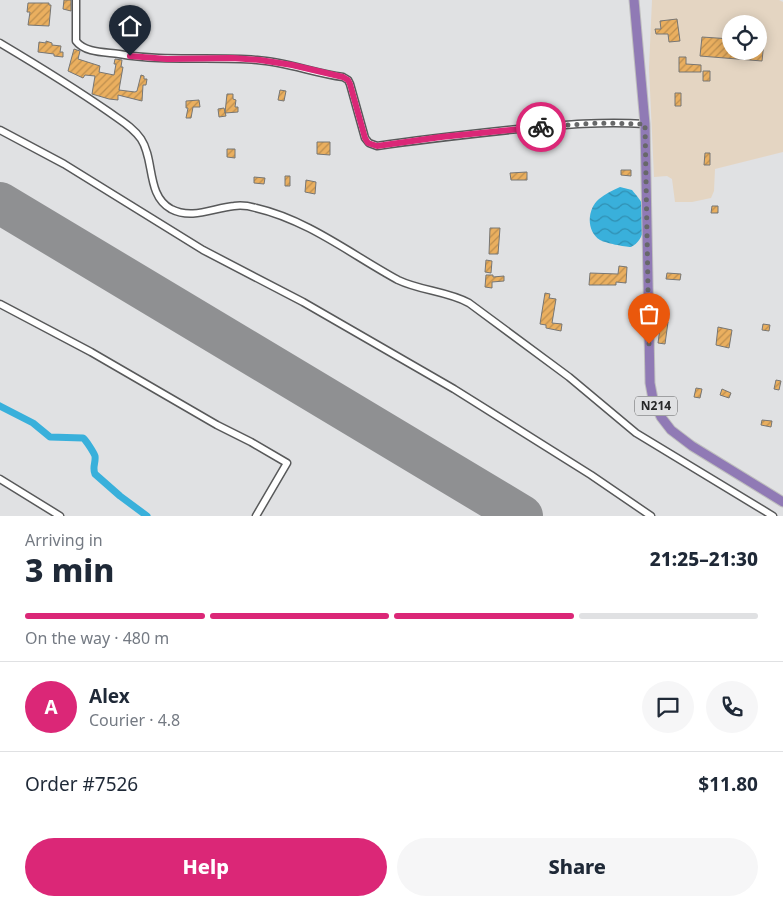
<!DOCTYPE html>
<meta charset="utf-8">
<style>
body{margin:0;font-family:"Noto Sans",sans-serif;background:#f6f6f7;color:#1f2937;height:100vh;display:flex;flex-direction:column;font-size:19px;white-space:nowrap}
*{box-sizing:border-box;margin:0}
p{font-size:16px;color:#747a83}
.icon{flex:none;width:28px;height:28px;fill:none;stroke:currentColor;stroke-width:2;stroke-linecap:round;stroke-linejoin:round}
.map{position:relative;height:516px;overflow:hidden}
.panel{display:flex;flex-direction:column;background:#fff;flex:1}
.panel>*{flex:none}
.controls{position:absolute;left:722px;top:15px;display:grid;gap:10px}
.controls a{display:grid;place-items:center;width:45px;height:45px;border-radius:50%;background:#fff;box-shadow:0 2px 12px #0003;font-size:25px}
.pin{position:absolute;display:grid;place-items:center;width:42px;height:42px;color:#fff;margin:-51px -21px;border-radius:50% 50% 50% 0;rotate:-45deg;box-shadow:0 0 5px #0007}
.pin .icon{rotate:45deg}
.courier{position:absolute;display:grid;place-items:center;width:50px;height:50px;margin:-25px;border:4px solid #db2777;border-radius:50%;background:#fff;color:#222;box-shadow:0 1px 6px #0007}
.overview em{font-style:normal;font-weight:800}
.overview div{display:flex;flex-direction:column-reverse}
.overview{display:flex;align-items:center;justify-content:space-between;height:85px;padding:0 25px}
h1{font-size:32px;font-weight:800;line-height:38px}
.bar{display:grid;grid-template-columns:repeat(4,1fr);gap:8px 5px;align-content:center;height:60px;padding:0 25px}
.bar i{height:6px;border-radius:4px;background:#e0e1e3}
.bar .on{background:#db2777}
.bar p{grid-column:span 4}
.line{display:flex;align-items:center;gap:12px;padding:0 25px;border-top:1px solid #e0e1e3}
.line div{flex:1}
.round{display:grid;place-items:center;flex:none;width:52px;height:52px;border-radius:26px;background:#f6f6f7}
.action{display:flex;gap:10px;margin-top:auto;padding:10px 25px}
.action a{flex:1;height:58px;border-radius:30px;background:#db2777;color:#fff;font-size:20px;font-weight:800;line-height:58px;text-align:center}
.action a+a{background:#f6f6f7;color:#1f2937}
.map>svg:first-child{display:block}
</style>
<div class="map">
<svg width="783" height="516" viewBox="0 0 783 516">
<defs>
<pattern id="water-waves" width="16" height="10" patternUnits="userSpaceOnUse" patternTransform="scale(1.25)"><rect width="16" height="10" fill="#39b0db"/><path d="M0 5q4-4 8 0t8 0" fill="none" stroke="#308fb2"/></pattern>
<pattern id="building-hatch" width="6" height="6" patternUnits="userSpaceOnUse" patternTransform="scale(1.25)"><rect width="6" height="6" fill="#eaaf5f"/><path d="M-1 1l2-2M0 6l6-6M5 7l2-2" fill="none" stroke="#bd8e4e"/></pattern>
</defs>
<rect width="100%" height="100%" fill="#e0e1e3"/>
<path fill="#e4d5c2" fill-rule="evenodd" d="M652,0H779L783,2V152L715,169L714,191L711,198L692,202H675L672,179L667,176L654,177L649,68ZM731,24H759V51H731Z"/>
<path fill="url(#water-waves)" d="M620,187L632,190C636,195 642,201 643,207C646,222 645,240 631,247C625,247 605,243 600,240C586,231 587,209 599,199C605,194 613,190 620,187Z"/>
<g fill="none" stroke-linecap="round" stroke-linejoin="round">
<path stroke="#39b0db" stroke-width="7" d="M0,406L33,423L50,437L83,438C86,440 94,453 95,456C96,463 92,467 95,474L120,496L147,516"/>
<path stroke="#8f9092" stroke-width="42" d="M0,203L522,516"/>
</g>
<path fill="url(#building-hatch)" stroke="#777674" d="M64,0H71V11L63,9Z
M28,3H49V5H51L49,26L28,25L30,12H27Z
M677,19L680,41L669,42L668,34H656L655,29H661L660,21Z
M702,37L731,39V51H759V42H764L762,61L700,56Z
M46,41L52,43V45L61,46L60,52H63V57L54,56V54L38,52L39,42L46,43Z
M74,49L80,51L78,59L100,66L99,72L114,75L116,64H114L115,59L122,60L121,67H123L119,90L135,92L137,91L141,75L144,76V79H147L146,85H143L142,101L118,95V100L109,99L92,94L95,76L85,75L83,78L68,71Z
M679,57H686V64L701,65V72H679Z
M703,71H710V81H703Z
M280,90L286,91L284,101L278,100Z
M675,93H681V106H675Z
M227,94H233V99L236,100L235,107H238V112L225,113Z
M199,100L200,107H193L191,118H186L188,108H186V101Z
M224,108L226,116L219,117L218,109Z
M317,142H330V155L317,154Z
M227,149H235V158L227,157Z
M705,153H710V165H704Z
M621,170H631V176L621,175Z
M527,172V180H511L510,173Z
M285,176H290V186H285Z
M254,177L265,178L264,184L254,183Z
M306,180L316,182L315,194L305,192Z
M712,206H718V213H711Z
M490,228H500L498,254H489Z
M486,260L492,261L491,273L485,272Z
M619,266L627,267L626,283L616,282V285H589L590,273L618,274Z
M667,273L681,274L680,280L666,279Z
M486,275H493V277L504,276V281L492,282V288L485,287Z
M545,293L550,294L549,298L556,299L552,323L562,324L561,331L546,328V325L540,324Z
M661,321L668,322L665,344L658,343Z
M763,324L770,325L769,331L762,330Z
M718,327L732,330L729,348L716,345Z
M776,380L781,381L779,390L774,389Z
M696,388L702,389L700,398L694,397Z
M722,389L731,393L729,398L720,395Z
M762,420L772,421L771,427L761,425Z"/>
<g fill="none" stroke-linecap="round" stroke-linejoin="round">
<g stroke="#58595a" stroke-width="9">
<path id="minor" d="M76,0V41C85,53 105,52 119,54C164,62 211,56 257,60C286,62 314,73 343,77L348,80L350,84L365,138L369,143L377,146C424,139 471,134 518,129C561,125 602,121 645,124
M0,43C37,65 73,87 109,112C120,120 133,127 141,139C155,160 146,195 171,209C192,220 213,208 234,206C241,205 249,206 256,208C308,220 352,255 398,280C421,291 447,291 469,303L569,377L636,433L773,516
M0,130L64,164L203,250L303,302L454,389L591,475L651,516
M0,304L91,352L217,425L251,442L287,463L256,516
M0,479L60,516"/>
</g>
<g stroke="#bebebe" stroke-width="11">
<path id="highway" d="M634,0L645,124L650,383L653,399L661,417L671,430L692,446L783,502"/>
</g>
<use href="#minor" stroke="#fff" stroke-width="6"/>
<use href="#highway" stroke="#907ab5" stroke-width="9"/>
</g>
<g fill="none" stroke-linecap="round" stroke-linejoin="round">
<path stroke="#676869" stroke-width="5" stroke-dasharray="0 9" d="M541,127L597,123L645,124L649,344"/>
<path stroke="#db2777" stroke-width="6" d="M130,56L167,59L232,58L260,60L292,65L343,77L348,80L350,84L365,138L368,143L377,146L441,137L541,127"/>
</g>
<g text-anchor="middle" stroke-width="4" stroke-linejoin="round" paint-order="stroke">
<rect fill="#e0e1e3" stroke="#5e5f60" stroke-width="1" x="635" y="396.5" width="42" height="19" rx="4"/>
<g font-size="12" font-weight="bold" fill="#262728">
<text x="656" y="410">N214</text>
</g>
</g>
</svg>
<div class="controls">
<a><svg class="icon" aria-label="locate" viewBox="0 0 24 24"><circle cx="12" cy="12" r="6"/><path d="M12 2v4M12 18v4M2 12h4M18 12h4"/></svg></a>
</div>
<div class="pin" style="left:649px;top:344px;background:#ea580c"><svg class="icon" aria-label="bag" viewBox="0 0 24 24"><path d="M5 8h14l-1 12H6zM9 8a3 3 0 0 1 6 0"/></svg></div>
<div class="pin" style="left:130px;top:56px;background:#1f2937"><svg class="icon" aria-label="home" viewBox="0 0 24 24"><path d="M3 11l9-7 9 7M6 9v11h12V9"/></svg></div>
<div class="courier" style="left:541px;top:127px"><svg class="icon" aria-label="bike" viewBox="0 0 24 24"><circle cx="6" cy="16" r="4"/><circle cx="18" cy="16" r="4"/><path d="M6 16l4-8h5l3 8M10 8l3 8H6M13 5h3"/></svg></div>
</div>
<section class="panel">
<div class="overview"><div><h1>3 min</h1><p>Arriving in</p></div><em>21:25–21:30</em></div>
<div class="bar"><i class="on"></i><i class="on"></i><i class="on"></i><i></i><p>On the way · 480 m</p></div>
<div class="line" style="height:90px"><b class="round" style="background:#db2777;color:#fff">A</b><div><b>Alex</b><p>Courier · 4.8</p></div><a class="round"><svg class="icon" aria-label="chat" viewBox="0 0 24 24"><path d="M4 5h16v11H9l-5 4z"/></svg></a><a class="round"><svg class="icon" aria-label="phone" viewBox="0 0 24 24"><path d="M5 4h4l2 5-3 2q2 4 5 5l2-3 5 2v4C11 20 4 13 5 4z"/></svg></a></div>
<div class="line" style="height:65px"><div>Order #7526</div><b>$11.80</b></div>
<div class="action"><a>Help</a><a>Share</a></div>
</section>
